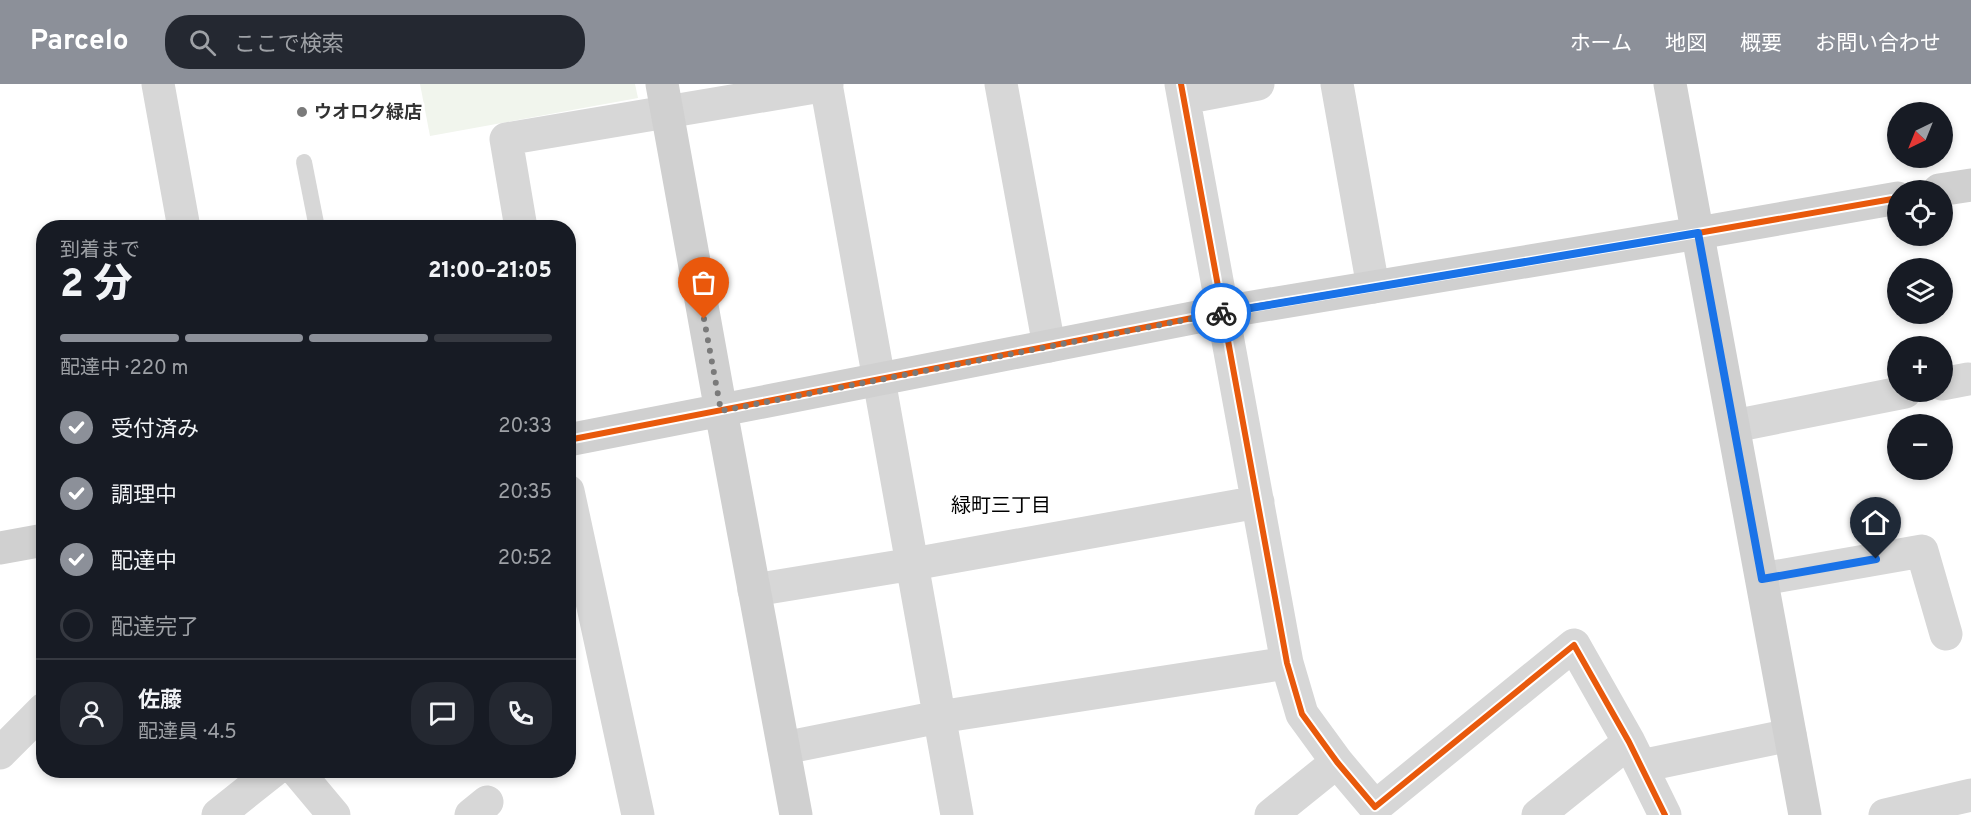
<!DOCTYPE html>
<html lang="ja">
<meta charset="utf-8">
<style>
body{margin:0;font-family:Overpass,"Noto Sans JP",sans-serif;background:#242831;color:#f1f3f6;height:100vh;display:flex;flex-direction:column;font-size:22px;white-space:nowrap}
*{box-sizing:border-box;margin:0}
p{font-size:20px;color:#9ea1a6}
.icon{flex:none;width:33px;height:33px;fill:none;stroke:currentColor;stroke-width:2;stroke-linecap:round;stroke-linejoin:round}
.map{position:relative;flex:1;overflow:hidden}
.details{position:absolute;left:36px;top:136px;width:540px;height:558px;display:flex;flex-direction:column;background:#171b24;border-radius:24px;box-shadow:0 3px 9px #0003}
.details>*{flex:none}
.needle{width:39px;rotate:223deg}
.tools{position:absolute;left:1887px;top:18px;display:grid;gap:12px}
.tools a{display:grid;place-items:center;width:66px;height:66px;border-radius:50%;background:#171b24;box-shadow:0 3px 9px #0003;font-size:30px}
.pin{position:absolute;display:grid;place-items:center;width:51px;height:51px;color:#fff;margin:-62px -26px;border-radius:50% 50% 50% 0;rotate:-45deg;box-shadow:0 0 6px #0007}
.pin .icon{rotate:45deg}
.courier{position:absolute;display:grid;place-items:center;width:60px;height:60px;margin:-30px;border:4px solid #1a73e8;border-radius:50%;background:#fff;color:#222;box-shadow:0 2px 8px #0007}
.overview em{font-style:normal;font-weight:800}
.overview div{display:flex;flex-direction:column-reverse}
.overview{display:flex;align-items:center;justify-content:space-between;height:102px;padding:0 24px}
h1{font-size:39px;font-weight:800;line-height:45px}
.bar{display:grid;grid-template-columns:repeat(4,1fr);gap:9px 6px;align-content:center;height:72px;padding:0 24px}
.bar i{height:8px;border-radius:4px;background:#363941}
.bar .selected{background:#8c9099}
.bar p{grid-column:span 4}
.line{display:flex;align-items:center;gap:15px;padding:0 24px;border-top:2px solid #363941}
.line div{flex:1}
.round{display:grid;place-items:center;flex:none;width:63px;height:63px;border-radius:24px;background:#242831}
ol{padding:0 24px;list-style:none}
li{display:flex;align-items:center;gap:18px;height:66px}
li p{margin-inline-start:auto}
li .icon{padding:6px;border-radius:50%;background:#8c9099;color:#fff;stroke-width:4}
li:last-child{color:#9ea1a6}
li i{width:33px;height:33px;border:3px solid #363941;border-radius:50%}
header{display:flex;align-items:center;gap:36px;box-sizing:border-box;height:84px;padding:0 30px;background:#8c9099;color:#fff}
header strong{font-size:28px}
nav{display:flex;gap:33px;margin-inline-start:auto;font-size:21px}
.search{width:420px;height:54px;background:#242831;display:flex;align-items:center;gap:15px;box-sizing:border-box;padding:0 21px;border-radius:24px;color:#9ea1a6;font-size:22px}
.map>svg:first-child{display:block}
</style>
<header>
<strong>Parcelo</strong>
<div class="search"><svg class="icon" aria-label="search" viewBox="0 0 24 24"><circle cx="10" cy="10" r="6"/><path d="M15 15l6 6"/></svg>ここで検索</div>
<nav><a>ホーム</a><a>地図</a><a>概要</a><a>お問い合わせ</a></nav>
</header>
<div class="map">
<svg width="1971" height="731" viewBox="0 0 1971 731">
<rect width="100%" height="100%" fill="#fff"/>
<path fill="#f1f5ed" d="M420,0H635L638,14L430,52Z"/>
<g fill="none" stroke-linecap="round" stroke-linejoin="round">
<path stroke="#d7d7d7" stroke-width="16" d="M304,78L317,144"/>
<path stroke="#d7d7d7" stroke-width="33" d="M158,0L184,144
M826,0L957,731
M1001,0L1049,262
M1181,0L1287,579L1302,630L1337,678L1375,723L1574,561L1629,658L1665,731
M1337,0L1373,203
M1184,14L1258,0
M521,144L506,55L827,1
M1942,300L1968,295
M1734,342L1905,308
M568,407L638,731
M1762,495L1922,467L1946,550
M754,506L913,480L1258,418
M784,664L939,633L1287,579
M0,669L44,625
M1641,682L1790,651
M297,687L334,731
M218,731L273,687
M471,731L487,718
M1271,731L1337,678
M1538,731L1629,658
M1885,731L1971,711"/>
<path stroke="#d0d0d0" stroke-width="33" d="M662,0L721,327L796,731
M1670,0L1805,731
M1939,106L1971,101
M568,356L1223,228L1698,149L1898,114
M0,464L44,456"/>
<g stroke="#fff" stroke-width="10">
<path id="cycleway" d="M1181,0L1287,579L1302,630L1337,678L1375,723L1574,561L1629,658L1665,731
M568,356L1223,228L1698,149L1898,114"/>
</g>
<use href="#cycleway" stroke="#e8590c" stroke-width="6"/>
</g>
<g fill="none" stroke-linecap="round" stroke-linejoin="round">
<path stroke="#7a7a7a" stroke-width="6" stroke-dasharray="0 10.8" d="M704,235L721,327L1221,229"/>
<path stroke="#1a73e8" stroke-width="8" d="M1221,229L1698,149L1762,495L1876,475"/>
</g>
<circle fill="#7a7a7a" stroke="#fff" stroke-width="2" cx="302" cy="28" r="6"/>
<g text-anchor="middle" stroke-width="6" stroke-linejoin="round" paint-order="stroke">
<g font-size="18" font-weight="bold" fill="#333" stroke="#fff" text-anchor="start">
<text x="314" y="34">ウオロク緑店</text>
</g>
<g font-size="20" fill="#000" stroke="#fff">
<text x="1001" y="428">緑町三丁目</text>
</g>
</g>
</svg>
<div class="tools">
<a><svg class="needle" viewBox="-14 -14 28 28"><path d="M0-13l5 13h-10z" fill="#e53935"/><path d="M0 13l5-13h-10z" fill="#9ea1a6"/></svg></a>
<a><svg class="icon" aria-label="locate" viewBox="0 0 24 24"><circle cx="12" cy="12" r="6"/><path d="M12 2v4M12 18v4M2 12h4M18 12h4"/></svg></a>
<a><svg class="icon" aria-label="layers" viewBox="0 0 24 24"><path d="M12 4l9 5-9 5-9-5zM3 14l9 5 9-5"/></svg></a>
<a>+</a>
<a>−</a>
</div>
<div class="pin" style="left:704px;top:235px;background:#ea580c"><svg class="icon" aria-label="bag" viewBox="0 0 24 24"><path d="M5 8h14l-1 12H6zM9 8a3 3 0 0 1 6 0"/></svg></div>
<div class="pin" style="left:1876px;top:475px;background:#1f2937"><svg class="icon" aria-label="home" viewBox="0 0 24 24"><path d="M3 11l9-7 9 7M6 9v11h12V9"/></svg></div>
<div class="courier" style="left:1221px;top:229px"><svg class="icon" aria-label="bike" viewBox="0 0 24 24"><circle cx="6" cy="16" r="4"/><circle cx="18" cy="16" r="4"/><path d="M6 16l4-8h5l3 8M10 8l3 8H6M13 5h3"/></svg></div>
<section class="details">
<div class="overview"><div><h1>2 分</h1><p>到着まで</p></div><em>21:00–21:05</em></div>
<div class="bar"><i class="selected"></i><i class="selected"></i><i class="selected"></i><i></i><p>配達中 · 220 m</p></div>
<ol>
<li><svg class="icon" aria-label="check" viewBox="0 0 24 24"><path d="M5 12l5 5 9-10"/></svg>受付済み<p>20:33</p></li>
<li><svg class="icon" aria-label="check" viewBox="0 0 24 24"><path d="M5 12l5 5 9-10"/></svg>調理中<p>20:35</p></li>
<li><svg class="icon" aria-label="check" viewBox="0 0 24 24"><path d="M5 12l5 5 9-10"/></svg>配達中<p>20:52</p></li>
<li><i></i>配達完了</li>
</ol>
<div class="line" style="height:108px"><a class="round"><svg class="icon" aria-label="person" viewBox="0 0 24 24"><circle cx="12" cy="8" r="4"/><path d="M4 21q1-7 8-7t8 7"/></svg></a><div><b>佐藤</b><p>配達員 · 4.5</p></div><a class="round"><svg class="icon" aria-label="chat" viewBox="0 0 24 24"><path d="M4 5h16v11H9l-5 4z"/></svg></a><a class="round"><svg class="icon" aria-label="phone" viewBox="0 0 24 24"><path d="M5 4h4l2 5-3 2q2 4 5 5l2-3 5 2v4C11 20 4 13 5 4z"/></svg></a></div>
</section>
</div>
